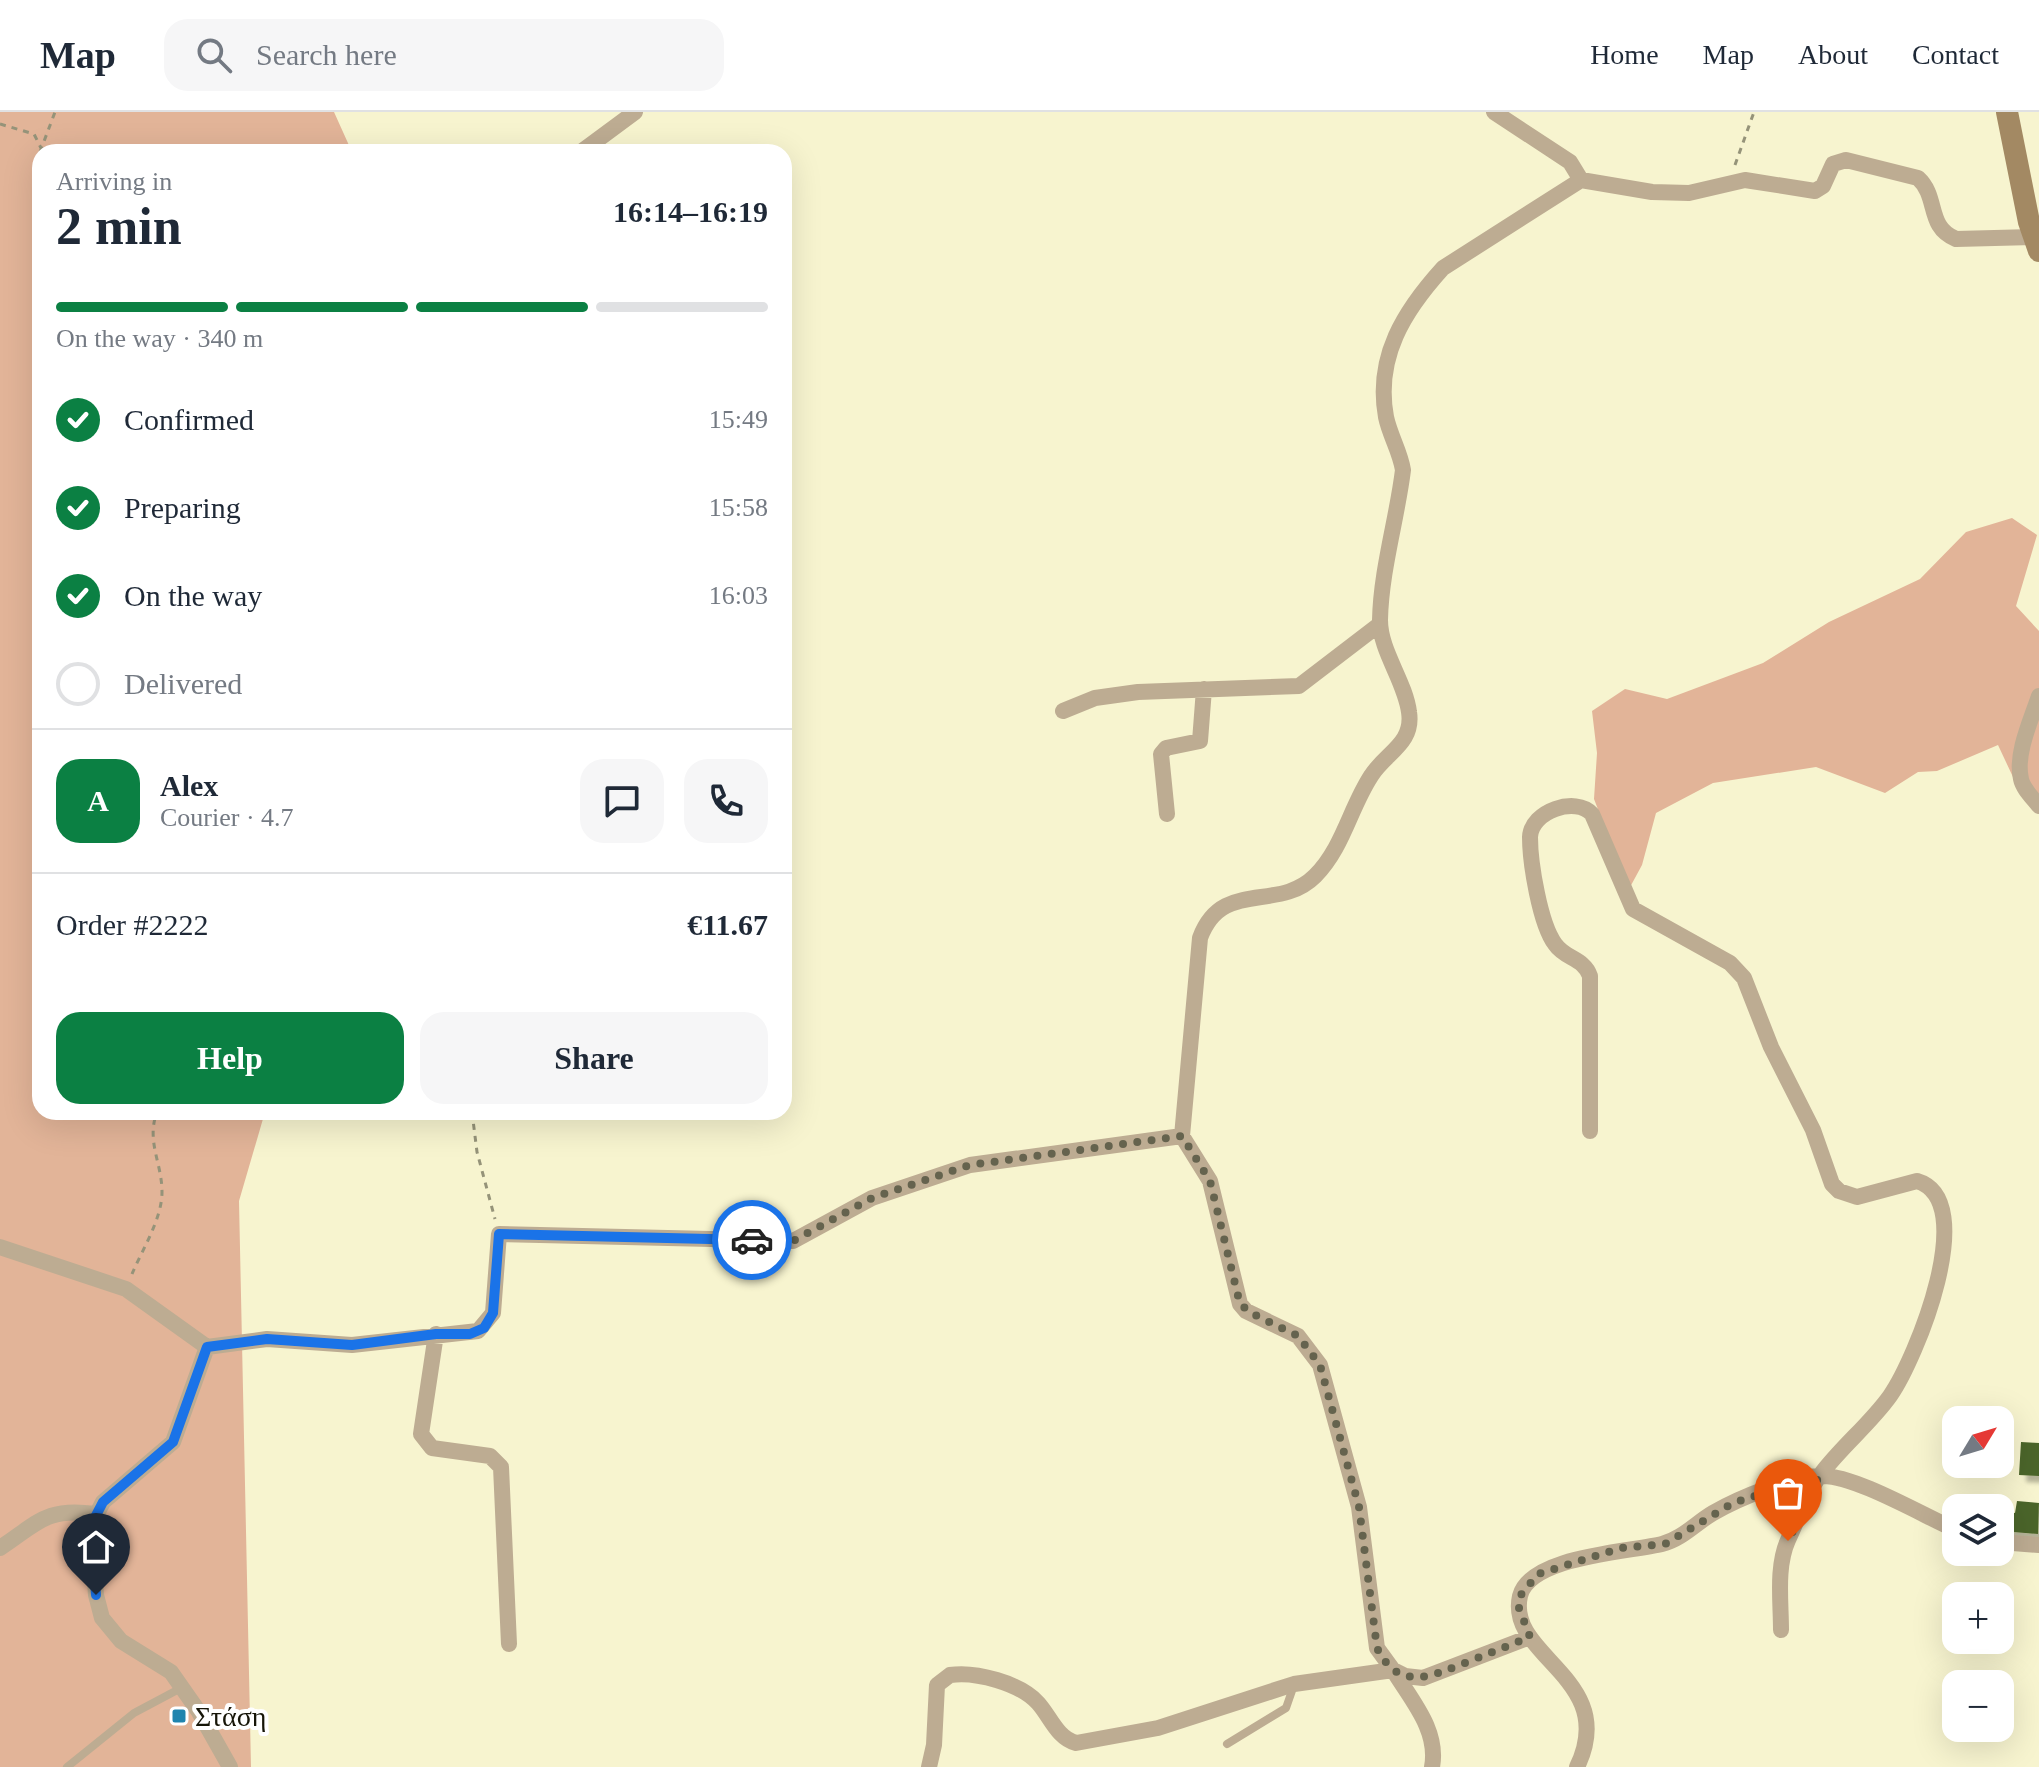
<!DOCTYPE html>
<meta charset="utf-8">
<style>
body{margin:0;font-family:Georgia,serif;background:#f6f6f7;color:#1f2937;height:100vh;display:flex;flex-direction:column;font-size:30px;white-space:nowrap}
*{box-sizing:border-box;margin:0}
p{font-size:26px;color:#747a83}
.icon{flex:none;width:44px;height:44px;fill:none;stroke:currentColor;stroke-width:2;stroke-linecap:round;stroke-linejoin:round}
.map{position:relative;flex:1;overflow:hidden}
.side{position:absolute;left:32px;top:32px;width:760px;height:976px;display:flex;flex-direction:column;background:#fff;border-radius:24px;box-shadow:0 8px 32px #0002}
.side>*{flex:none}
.needle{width:52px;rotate:52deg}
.tools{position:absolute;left:1942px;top:1294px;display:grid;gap:16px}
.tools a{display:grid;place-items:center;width:72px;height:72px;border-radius:16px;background:#fff;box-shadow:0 8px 32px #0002;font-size:40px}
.pin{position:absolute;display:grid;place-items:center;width:68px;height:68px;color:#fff;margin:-82px -34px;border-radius:50% 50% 50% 0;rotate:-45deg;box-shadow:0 0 8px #0007}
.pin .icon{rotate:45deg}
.courier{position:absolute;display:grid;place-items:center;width:80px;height:80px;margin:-40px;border:6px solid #1a73e8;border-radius:50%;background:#fff;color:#222;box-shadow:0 2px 10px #0007}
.head em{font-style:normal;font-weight:800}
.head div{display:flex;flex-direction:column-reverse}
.head{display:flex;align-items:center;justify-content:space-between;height:136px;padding:0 24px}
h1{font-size:52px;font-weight:800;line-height:60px}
.bar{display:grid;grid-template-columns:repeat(4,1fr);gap:12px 8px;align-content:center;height:96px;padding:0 24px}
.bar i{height:10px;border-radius:6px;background:#e0e1e3}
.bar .selected{background:#0b8043}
.bar p{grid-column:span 4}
.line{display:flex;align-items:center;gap:20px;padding:0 24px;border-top:2px solid #e0e1e3}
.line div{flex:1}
.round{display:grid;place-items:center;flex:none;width:84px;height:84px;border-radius:24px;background:#f6f6f7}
ol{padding:0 24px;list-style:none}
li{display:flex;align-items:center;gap:24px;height:88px}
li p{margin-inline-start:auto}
li .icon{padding:8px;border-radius:50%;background:#0b8043;color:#fff;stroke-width:4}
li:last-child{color:#747a83}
li i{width:44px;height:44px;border:4px solid #e0e1e3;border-radius:50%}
.button{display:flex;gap:16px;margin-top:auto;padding:16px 24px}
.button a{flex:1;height:92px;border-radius:24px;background:#0b8043;color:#fff;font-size:32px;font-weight:800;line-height:92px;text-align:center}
.button a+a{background:#f6f6f7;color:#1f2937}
header{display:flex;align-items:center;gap:48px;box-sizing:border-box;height:112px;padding:0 40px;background:#fff;border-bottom:2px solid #e0e1e3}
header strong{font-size:38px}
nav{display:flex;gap:44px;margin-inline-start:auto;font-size:28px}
.search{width:560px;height:72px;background:#f6f6f7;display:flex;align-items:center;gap:20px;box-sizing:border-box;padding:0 28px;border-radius:24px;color:#747a83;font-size:30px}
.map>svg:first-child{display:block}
</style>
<header>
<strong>Map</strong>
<div class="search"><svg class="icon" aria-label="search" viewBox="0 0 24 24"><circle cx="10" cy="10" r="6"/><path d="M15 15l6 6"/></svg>Search here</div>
<nav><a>Home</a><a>Map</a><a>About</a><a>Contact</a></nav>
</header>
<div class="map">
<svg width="2039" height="1655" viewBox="0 0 2039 1655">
<defs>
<filter id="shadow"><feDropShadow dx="7" dy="7" stdDeviation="2" flood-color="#0004"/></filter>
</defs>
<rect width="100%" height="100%" fill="#f7f4cf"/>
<path fill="#e2b498" d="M0,0H334L352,40H40V1000H265L239,1089L251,1655H0Z
M2012,406L2037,423L2016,494L2039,519V691L2013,665L1998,633L1937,659L1918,660L1885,681L1816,655L1713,671L1656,701L1642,753L1629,777L1594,687L1597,641L1592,599L1625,577L1667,587L1763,551L1829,510L1920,467L1966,420Z"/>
<path fill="#4c652a" filter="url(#shadow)" d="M2021,1330L2039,1331V1364L2019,1363Z
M2017,1389L2039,1391L2038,1422L2002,1419L2004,1399L2015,1401Z"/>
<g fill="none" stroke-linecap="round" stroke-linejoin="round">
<path stroke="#959379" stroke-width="3" stroke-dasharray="6 6" stroke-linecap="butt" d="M0,12L34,22L41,36
M40,40L55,0
M40,43L34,99L40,126
M1735,53L1754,0
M472,1000L477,1040L495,1107
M132,1162C142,1138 162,1107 162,1080C162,1051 146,1029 157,1000"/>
<path stroke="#bdac92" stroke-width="8" d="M1227,1632L1286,1596L1294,1573
M67,1655L134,1601L183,1575"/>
<path stroke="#bdac92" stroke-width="16" d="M1494,0L1570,50L1581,68
M581,40L635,0
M2039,584C2031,608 2015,642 2021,667C2023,677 2033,686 2039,694
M1063,599L1095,586L1138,580L1299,574L1380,512
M1167,702L1161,642L1166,636L1200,629L1204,577
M1590,1019V864C1584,846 1565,847 1555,832C1540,812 1530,751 1530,725C1531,699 1576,684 1592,702L1633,797L1730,851L1744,866L1771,935L1813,1018L1832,1072L1839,1079L1857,1085L1917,1069C1981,1088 1916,1247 1890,1284C1870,1312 1842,1334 1821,1362C1807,1380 1798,1407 1788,1428C1776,1455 1781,1489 1781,1518
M0,1135L126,1177L207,1235
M436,1222L421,1322L432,1336L490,1344L501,1355L509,1532
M2000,1430L2039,1433
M0,1436C38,1411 46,1395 95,1402
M1530,1525L1423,1566L1405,1564L1393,1558L1377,1536L1359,1395L1320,1253L1298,1224L1246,1199L1240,1192L1210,1069L1182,1024L1200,826C1222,766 1278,801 1315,764C1343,736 1350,696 1371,664C1385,641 1414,632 1409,600C1405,569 1380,539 1380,508C1381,458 1397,407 1403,358C1400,339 1390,324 1386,305C1375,245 1404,199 1443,156L1581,68L1652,80L1689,81L1745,68L1815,79L1823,74L1833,52L1846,48L1918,66C1939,85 1926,115 1956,127L2033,125
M230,1655L199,1600L171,1560L121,1529L102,1506L96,1483L91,1413L103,1390L173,1330L207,1235L267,1227L352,1233L478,1219L493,1201L499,1122L793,1129L872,1086L970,1053L1182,1024
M929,1655L934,1633L937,1573L950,1563C975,1559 1020,1571 1038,1591C1050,1604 1057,1626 1076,1631L1158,1616L1294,1572L1393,1558C1411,1588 1439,1618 1432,1655
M1577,1655C1620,1566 1506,1545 1520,1484C1530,1444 1629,1440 1662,1432C1682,1427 1696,1411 1713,1401C1739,1386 1792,1364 1822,1364C1854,1363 1924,1404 1956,1418"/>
<path stroke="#a38963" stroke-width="22" d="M2007,0L2029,110L2039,139"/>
</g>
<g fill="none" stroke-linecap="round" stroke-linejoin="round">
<path stroke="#65634e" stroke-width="8" stroke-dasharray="0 14.4" d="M752,1128L793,1129L872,1086L970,1053L1182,1024L1210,1069L1240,1192L1251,1201L1298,1224L1320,1253L1359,1395L1377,1536C1400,1582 1433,1563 1470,1549C1490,1541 1510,1533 1530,1525L1519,1496L1520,1484L1538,1462L1621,1436L1665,1432L1733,1391L1819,1364L1788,1429"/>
<path stroke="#1a73e8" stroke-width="10" d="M96,1483L91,1413L103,1390L173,1330L207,1235L267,1227L352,1233L436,1222H470L484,1216L493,1201L499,1122L752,1128"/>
</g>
<rect fill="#1f84ae" stroke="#fff" stroke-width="3" x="171" y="1596" width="16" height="16" rx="4"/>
<g text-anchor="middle" stroke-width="8" stroke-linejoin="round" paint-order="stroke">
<g font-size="28" fill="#161508" stroke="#fff" text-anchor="start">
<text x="195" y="1614">Στάση</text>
</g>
</g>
</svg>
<div class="tools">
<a><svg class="needle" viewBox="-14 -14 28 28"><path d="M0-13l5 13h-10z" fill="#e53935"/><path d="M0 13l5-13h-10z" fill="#747a83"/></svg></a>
<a><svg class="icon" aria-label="layers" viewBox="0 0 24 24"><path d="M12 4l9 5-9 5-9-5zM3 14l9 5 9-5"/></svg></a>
<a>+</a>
<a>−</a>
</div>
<div class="pin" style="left:1788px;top:1429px;background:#ea580c"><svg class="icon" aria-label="bag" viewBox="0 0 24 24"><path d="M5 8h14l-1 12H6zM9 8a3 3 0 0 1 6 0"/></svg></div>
<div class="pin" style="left:96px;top:1483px;background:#1f2937"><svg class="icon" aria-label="home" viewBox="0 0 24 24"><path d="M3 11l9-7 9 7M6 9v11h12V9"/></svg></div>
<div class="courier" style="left:752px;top:1128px"><svg class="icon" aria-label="car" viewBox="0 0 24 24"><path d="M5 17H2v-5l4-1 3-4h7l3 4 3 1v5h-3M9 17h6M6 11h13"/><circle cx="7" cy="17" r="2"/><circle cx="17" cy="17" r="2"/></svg></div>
<section class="side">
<div class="head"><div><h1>2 min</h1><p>Arriving in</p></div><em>16:14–16:19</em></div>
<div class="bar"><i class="selected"></i><i class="selected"></i><i class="selected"></i><i></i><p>On the way · 340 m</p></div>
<ol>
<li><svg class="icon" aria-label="check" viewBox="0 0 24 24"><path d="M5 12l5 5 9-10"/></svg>Confirmed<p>15:49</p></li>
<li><svg class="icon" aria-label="check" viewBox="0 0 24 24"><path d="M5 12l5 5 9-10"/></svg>Preparing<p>15:58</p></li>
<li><svg class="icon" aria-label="check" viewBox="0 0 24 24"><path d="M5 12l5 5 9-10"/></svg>On the way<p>16:03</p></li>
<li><i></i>Delivered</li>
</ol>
<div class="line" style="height:144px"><b class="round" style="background:#0b8043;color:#fff">A</b><div><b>Alex</b><p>Courier · 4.7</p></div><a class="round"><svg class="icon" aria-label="chat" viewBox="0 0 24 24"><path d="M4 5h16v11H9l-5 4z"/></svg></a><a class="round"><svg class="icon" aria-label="phone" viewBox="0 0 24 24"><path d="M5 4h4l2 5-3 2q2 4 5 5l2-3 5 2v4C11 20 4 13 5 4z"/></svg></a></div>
<div class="line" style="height:104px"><div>Order #2222</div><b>€11.67</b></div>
<div class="button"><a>Help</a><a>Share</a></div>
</section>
</div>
